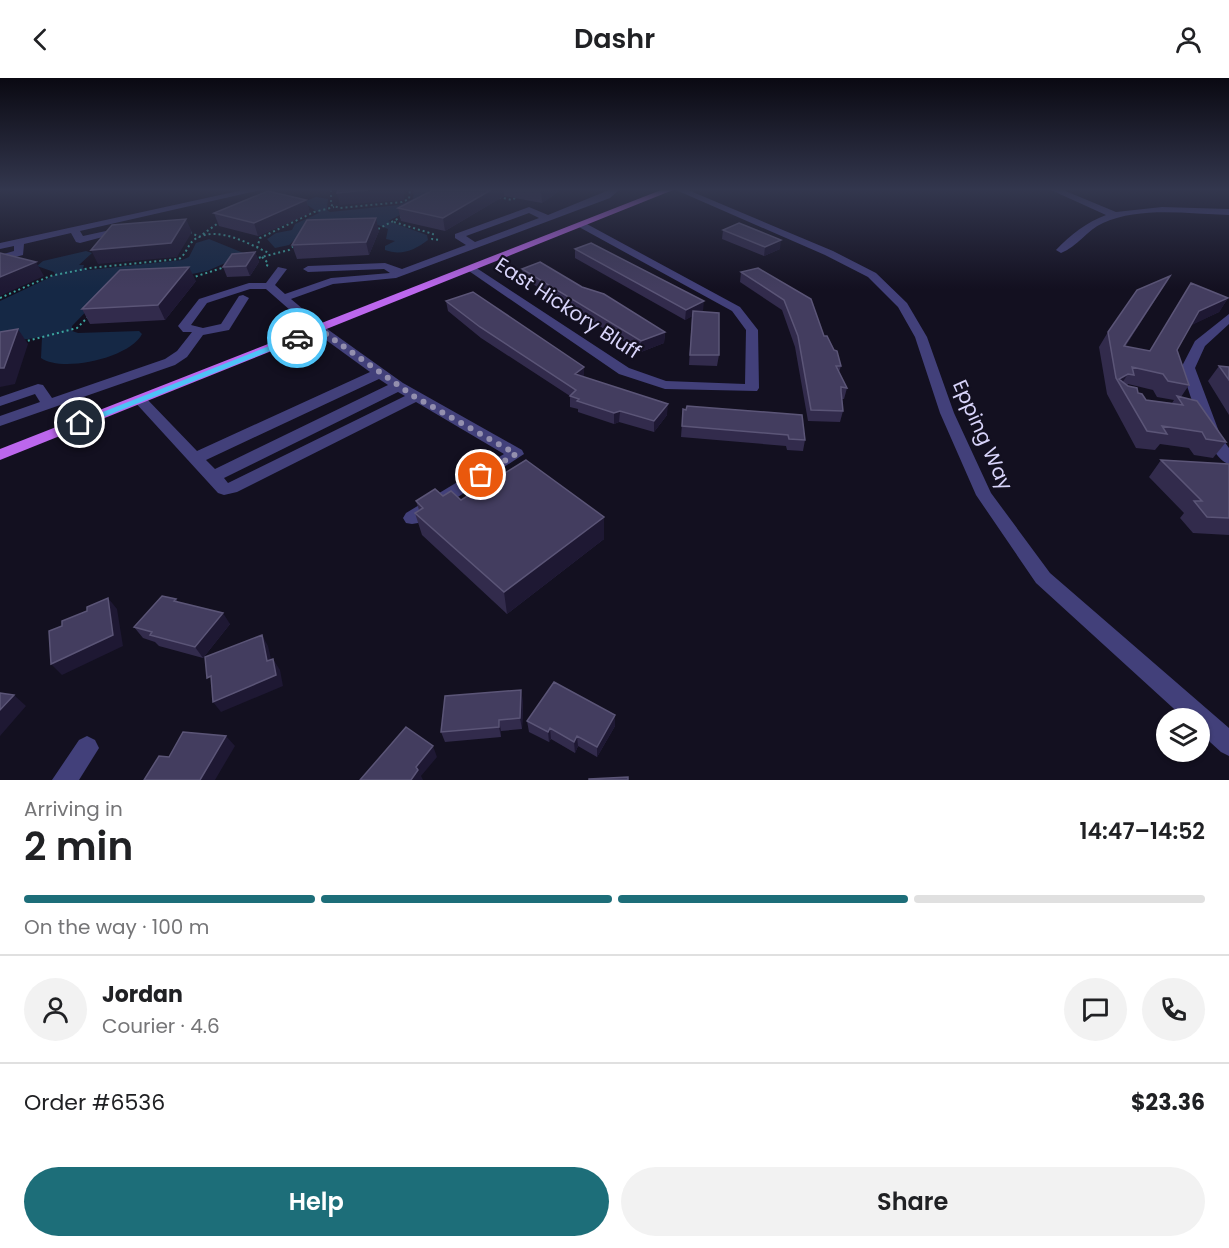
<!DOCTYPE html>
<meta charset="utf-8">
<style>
body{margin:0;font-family:Poppins,sans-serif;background:#f2f2f2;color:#202124;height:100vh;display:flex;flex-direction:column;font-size:22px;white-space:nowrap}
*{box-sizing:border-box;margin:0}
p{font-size:20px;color:#757577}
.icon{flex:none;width:33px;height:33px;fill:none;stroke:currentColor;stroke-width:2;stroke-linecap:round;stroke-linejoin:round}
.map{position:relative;height:702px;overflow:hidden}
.panel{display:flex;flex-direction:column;background:#fff;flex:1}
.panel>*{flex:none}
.fabs{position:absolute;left:1156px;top:630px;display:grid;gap:12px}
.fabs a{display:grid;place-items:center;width:54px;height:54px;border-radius:50%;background:#fff;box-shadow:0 2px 4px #0004;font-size:30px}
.pin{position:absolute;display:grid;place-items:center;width:51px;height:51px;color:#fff;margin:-26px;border:3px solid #fff;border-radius:50%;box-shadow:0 2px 6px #0007}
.courier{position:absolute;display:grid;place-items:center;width:60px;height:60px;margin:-30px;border:4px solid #4fc3f7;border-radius:50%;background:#fff;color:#222;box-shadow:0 2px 8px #0007}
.overview em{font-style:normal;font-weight:600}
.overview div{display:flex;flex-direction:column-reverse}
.overview{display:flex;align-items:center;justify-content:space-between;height:102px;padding:0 24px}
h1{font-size:39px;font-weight:600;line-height:45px}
.bar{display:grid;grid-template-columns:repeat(4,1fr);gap:9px 6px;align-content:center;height:72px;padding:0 24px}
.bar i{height:8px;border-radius:4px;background:#e0e0e0}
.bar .on{background:#1d6e79}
.bar p{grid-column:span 4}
.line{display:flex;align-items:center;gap:15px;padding:0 24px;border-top:2px solid #e0e0e0}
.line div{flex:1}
.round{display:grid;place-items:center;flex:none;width:63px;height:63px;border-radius:32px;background:#f2f2f2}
.primary-button{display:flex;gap:12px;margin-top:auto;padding:12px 24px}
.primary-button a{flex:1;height:69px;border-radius:36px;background:#1d6e79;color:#fff;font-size:24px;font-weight:600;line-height:69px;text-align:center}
.primary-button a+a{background:#f2f2f2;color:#202124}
header{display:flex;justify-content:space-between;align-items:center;height:78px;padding:0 24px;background:#fff;font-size:27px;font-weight:600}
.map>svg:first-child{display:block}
</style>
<header><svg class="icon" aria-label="back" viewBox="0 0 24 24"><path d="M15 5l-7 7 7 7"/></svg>Dashr<svg class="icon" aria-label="person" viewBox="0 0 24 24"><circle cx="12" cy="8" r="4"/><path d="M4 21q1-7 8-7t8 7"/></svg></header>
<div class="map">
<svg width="1229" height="702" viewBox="0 0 1229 702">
<rect width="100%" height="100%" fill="#131020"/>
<path fill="#152845" d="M414,112H482L437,119L388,143L427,157L428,162C415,172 401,178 385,172V168L395,163L386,161L388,151L378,147L301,156L289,167L275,170L267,161L276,155L292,152L295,146L319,135L303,124L316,119L328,121L327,132L330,134L399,127L413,121Z
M209,161L246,176L207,193L106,213L72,248V253L78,255L139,253L142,256C130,280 62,295 41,280L42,259L0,265V223L55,197L54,194L37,188L43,183L86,173L92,175L79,187H84L83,190L88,192L182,182L189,179L196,165Z"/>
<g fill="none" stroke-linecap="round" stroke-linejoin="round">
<path stroke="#3ca6a0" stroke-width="2" stroke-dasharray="2 3" stroke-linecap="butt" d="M331,112V127L340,130L402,124L409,121L410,112
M499,119L512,122L518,118
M394,144L433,156L432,161L439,162
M378,151L403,138
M190,154L199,159L221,143
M257,170L260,160L314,134L334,129
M262,179L268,185L266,191
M254,181L289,172L295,167
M191,200L225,189
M0,220L50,198L90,190L179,181C187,176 188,164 197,160C219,148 249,166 269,175
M23,264L77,250L90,237"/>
<path fill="#42407a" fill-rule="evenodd" d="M243,112H260L80,153L83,158L124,149L129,152L80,165L76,164L71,155L24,166L23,177L0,183V177L14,173V168L0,171V165Z
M609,112H619L610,120L396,200L333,206L291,221L323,248L403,305L522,372L524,376L418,445L412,446L406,445L403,440L406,435L504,376L416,324L237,414L224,417L218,415L133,322L140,318L145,319L197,373L370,294L315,254L266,211H250L207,225L191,247L203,250L221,246L239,218L243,217L249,220L229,252L203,257L187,279L175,287L0,348V338L40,324L35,316L0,328V319L38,306L43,307L52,320L165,281L177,273L192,254H183L178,248L199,221L249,205H266L278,189L287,191L275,207L285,216L331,200L390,195L384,191L308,194L303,191L308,188L385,185L402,191L466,167L455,160V156L529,129L548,137ZM529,135L539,140L475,164L466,158ZM379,301L388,307L215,391L206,382ZM398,314L405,318L228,405L224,400Z
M676,112H688L833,173L876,195L907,225L927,259L954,335L991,415L1050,495L1229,650V678L1221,674L1200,655V640H1184L1036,505L976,417L940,335L915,259L898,229L868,199L825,177Z
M1051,112H1063L1116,134L1162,129L1229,131V137C1188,136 1141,128 1103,145C1087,152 1077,169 1061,175L1056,172C1070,157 1087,144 1106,137Z
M579,145H585L740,229L758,252L759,310L757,313L665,311L619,296L466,191L475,189L629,290L666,303L745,306L746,252L732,233L579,149Z
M1229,236V246L1205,268L1195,290L1221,359L1229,370V386C1207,380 1189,311 1181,290L1195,263Z
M87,658L95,662L99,670L79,702H52L79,662Z"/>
<path fill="#bc67ed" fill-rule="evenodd" d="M661,112H673L0,382V371Z"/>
</g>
<path fill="#322b4c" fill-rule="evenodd" d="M433,112H561L542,125L504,118L445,153L401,143L398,130Z
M306,122L310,135L258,158L219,148L214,135Z
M723,152L780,171L764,178L722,161Z
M379,153L369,177L297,181L292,167Z
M575,171L703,233L702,234L719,277L717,288L689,287L692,238L685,242L575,180Z
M255,174L259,184L250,198L227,199L223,189Z
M758,190L824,258L841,288L839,294L847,310L844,321H842L843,333L840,344L808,343L795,269L782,232L740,204L741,194Z
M522,191L582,209L665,254L664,265L641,274L523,200Z
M1170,198L1125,269L1150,273L1228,220L1219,234L1191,247L1177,272L1189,307L1181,319L1226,364L1213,380L1194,377L1189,370L1160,366L1155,372L1136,370L1107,316L1099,269L1108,254ZM1128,306L1153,312L1157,319L1174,322L1172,325L1146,322L1127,308Z
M196,203L165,242L90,246L82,231Z
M446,223L584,289V299L667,337L654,354L619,344L614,346L578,334V331L570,329V318L481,260L448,233Z
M1219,288L1229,289V337L1208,303Z
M687,328L805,362L803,373L787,372L786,368L681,359L683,331L686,332Z
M1161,382L1229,386V457L1193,455L1180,440L1184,435L1149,399Z
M443,418L461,422L604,461L507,536L422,457L415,435L419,432L416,423Z
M176,521L178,524L230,546L203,580L159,568L155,564L143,560L134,549Z
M523,623L522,651L501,653V659L445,664L441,654Z
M527,643L615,648L597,679L578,668L575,675L551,661L549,664L529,654Z"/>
<path fill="#1e1833" d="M368,112H404V122L340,127L337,115Z
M491,112H504V118L445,153L443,140Z
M561,112L542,125L541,113Z
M306,122L310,135L258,158L254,145Z
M376,140L379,153L369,177L366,164Z
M186,141L192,154L177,179L98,186L91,172Z
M781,162L780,171L764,178L765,169Z
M255,174L259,184L250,198L246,188Z
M36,184L44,198L0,218V199Z
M189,189L196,203L165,242L158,227Z
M1170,198L1161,213L1115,284L1124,268Z
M1228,220L1219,234L1190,248L1199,233Z
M704,223L703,233L685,242L686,232Z
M18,251L28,266L15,306L0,309V290Z
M665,254L664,265L641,274V263Z
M584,289V300L575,296Z
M1128,296L1120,308L1119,301Z
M668,326L667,337L654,354V343Z
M620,333L619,344L614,346V335Z
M604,439V461L507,536L504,514Z
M108,520L117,531L123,568L62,597L51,586Z
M223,535L230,546L203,580L195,569Z
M262,557L268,568L274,594L267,583Z
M273,581L280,592L283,608L221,634L213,624Z
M521,612L523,623L522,651L520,640Z
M14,617L26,628L0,658V632Z
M615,637V648L597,679V669Z
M499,642L501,653V659L499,649Z
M550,650L551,661L549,664L548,654Z
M226,658L235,668L215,702H200Z
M577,658L578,668L575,675L574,664Z
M433,668L437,679L421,698L423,702H411L416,689Z"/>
<path fill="#433d5f" stroke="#5b5577" stroke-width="1.5" d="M338,112H368L337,115Z
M433,112H491L443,140L398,130Z
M268,113L306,122L254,145L214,135Z
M376,140L366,164L292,167L307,142Z
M186,141L171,165L91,172L112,147Z
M739,145L781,162L765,169L723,152Z
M591,165L704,223L686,232L575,171Z
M255,174L246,188L223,189L232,176Z
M0,175L36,184L0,199Z
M540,184L582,209L604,216L665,254L641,263L522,191Z
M189,189L158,227L82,231L120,192Z
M758,190L811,221L824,258H827L834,272L837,273L841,288H836L847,310L841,309V313L843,333L811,332L798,258L784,222L741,194Z
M1170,198L1124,268L1150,273L1191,205L1228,220L1199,233L1177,272L1189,307L1168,303L1163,296L1132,289L1134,297L1128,296L1119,301L1128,308L1137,310L1138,315L1142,316L1146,322L1183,327L1177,318L1197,323L1226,364L1206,361L1202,354L1162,348L1167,356L1147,353L1116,300L1108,254L1137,212Z
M473,214L584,289L575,296L668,326L654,343L620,333L614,335L577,323L579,321L570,318L576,312L480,249L446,223Z
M693,233L719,235V277H690Z
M18,251L4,290H0V254Z
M1219,288L1229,289V302Z
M687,328L802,337L805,362L789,361L788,357L682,348L683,331L686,332Z
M526,382L604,439L504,514L415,435L423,430L416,423L435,411L443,418L451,413L461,422Z
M1161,382L1229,386V440L1207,439L1194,423H1202Z
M162,518L176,521L174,523L223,535L195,569L150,557L152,554L134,549Z
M108,520L113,557L51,586L49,553L62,548V543L87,533V529Z
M262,557L267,583L273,581L276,597L213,624L211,598L207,600L205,579Z
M554,604L615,637L597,669L577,658L574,664L550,650L548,654L527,643Z
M521,612L520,640L499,642V649L441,654L445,618Z
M0,615L14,617L0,632Z
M406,649L433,668L416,689L418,692L411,702H360Z
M183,654L226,658L200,702H144L159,678L169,679Z
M628,699V702H589V701Z"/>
<linearGradient id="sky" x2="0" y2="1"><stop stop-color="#0a0912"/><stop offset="0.53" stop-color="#33374e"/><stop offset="1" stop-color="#33374e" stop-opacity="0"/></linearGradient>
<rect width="1229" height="211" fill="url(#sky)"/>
<path fill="#4fc3f7" d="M297,257L300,261L83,347L75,345Z"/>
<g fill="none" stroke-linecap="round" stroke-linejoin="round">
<path stroke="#938fae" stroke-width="6" stroke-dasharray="0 10.8" d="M297,260L319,251L415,319L516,376L481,397"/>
</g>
<g text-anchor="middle" stroke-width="4.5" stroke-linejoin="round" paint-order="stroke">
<g font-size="20" fill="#d8d4fa" stroke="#131020">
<text transform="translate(568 230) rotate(33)" y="7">East Hickory Bluff</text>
<text transform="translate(983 357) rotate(66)" y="7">Epping Way</text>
</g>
</g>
</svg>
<div class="fabs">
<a><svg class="icon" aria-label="layers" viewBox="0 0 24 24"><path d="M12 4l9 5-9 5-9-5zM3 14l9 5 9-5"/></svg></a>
</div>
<div class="pin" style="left:481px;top:397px;background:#ea580c"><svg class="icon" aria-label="bag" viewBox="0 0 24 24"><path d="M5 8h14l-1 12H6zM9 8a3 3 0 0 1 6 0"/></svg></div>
<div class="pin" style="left:80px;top:345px;background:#1f2937"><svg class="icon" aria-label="home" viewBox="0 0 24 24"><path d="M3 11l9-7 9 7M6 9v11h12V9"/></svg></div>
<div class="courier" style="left:297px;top:260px"><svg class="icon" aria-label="car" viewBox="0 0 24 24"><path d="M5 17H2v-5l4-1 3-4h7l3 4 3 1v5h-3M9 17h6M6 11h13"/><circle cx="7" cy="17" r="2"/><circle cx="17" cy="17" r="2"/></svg></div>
</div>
<section class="panel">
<div class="overview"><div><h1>2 min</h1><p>Arriving in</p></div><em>14:47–14:52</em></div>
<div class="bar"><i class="on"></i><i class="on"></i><i class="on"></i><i></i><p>On the way · 100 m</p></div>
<div class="line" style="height:108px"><a class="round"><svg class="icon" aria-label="person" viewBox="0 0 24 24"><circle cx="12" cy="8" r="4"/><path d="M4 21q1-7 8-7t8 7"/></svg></a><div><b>Jordan</b><p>Courier · 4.6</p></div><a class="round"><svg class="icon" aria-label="chat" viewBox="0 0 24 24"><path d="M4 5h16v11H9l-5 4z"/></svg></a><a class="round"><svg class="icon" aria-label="phone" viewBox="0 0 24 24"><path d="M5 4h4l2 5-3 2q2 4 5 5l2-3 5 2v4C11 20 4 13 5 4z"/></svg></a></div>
<div class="line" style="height:78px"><div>Order #6536</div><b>$23.36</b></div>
<div class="primary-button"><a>Help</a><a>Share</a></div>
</section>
